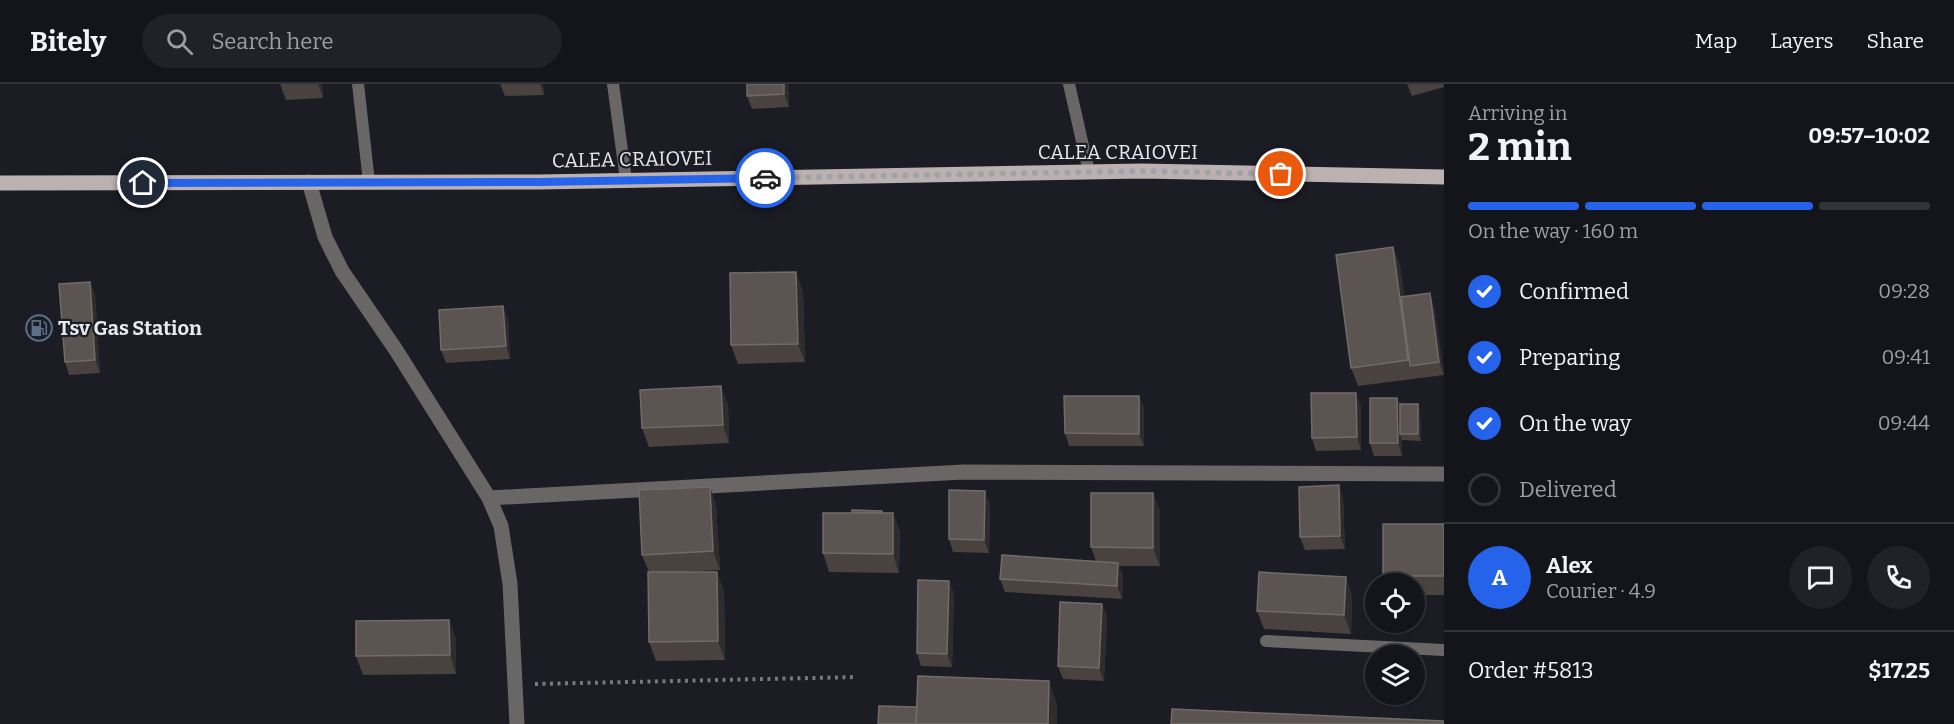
<!DOCTYPE html>
<meta charset="utf-8">
<style>
body{margin:0;font-family:Bitter,serif;background:#212228;color:#f1f3f6;height:100vh;display:flex;flex-direction:column;font-size:22px;white-space:nowrap}
*{box-sizing:border-box;margin:0}
p{font-size:20px;color:#9d9fa3}
.icon{flex:none;width:33px;height:33px;fill:none;stroke:currentColor;stroke-width:2;stroke-linecap:round;stroke-linejoin:round}
.map{position:relative;flex:1;overflow:hidden}
.drawer{display:flex;flex-direction:column;background:#14151b;width:510px}
.drawer>*{flex:none}
.controls{position:absolute;left:1365px;top:489px;display:grid;gap:12px}
.controls a{display:grid;place-items:center;width:60px;height:60px;border-radius:50%;background:#14151b;box-shadow:0 2px 4px #0004,0 0 0 2px #33343a;font-size:30px}
.pin{position:absolute;display:grid;place-items:center;width:51px;height:51px;color:#fff;margin:-26px;border:3px solid #fff;border-radius:50%;box-shadow:0 2px 6px #0007}
.courier{position:absolute;display:grid;place-items:center;width:60px;height:60px;margin:-30px;border:4px solid #2563eb;border-radius:50%;background:#fff;color:#222;box-shadow:0 2px 8px #0007}
.summary em{font-style:normal;font-weight:700}
.summary div{display:flex;flex-direction:column-reverse}
.summary{display:flex;align-items:center;justify-content:space-between;height:102px;padding:0 24px}
h1{font-size:39px;font-weight:700;line-height:45px}
.bar{display:grid;grid-template-columns:repeat(4,1fr);gap:9px 6px;align-content:center;height:72px;padding:0 24px}
.bar i{height:8px;border-radius:4px;background:#33343a}
.bar .active{background:#2563eb}
.bar p{grid-column:span 4}
.line{display:flex;align-items:center;gap:15px;padding:0 24px;border-top:2px solid #33343a}
.line div{flex:1}
.round{display:grid;place-items:center;flex:none;width:63px;height:63px;border-radius:32px;background:#212228}
ol{padding:0 24px;list-style:none}
li{display:flex;align-items:center;gap:18px;height:66px}
li p{margin-inline-start:auto}
li .icon{padding:6px;border-radius:50%;background:#2563eb;color:#fff;stroke-width:4}
li:last-child{color:#9d9fa3}
li i{width:33px;height:33px;border:3px solid #33343a;border-radius:50%}
header{display:flex;align-items:center;gap:36px;box-sizing:border-box;height:84px;padding:0 30px;background:#14151b;border-bottom:2px solid #33343a}
header strong{font-size:28px}
nav{display:flex;gap:33px;margin-inline-start:auto;font-size:21px}
.search{width:420px;height:54px;background:#212228;display:flex;align-items:center;gap:15px;box-sizing:border-box;padding:0 21px;border-radius:33px;color:#9d9fa3;font-size:22px}
main{display:flex;flex:1;min-height:0}
.map>svg:first-child{display:block}
</style>
<header>
<strong>Bitely</strong>
<div class="search"><svg class="icon" aria-label="search" viewBox="0 0 24 24"><circle cx="10" cy="10" r="6"/><path d="M15 15l6 6"/></svg>Search here</div>
<nav><a>Map</a><a>Layers</a><a>Share</a></nav>
</header>
<main>
<div class="map">
<svg width="1444" height="640" viewBox="0 0 1444 640">
<rect width="100%" height="100%" fill="#1b1c24"/>
<g fill="none" stroke-linecap="round" stroke-linejoin="round">
<path stroke="#78797f" stroke-width="4" stroke-dasharray="3 4.5" stroke-linecap="butt" d="M535,600L857,593"/>
<path stroke="#6b6666" stroke-width="12" d="M358,0L369,98
M613,0L626,96
M1069,0L1089,88
M1266,557L1444,566"/>
<path stroke="#6b6666" stroke-width="15" d="M309,98L325,153L342,187L396,266L489,414L501,442L510,500L517,640
M489,414L963,388L1444,390"/>
<path stroke="#bbb1b1" stroke-width="15" d="M0,99L539,98L1142,87L1444,93"/>
</g>
<path fill="#4a423e" d="M280,0H322L323,14L286,16Z
M500,0H543L544,11L505,12Z
M788,0L789,23L752,25L747,12Z
M1407,0H1444V3L1412,12Z
M1393,163L1400,182L1404,212L1434,222L1444,291L1358,302L1351,284Z
M90,198L95,211L100,289L69,291L65,278Z
M803,207L805,278L738,280L731,261Z
M503,222L508,235L510,275L446,279L441,266Z
M1139,312L1144,325V362H1069L1065,349Z
M1397,314L1400,320L1420,327L1421,357L1402,356V372H1374L1370,359Z
M728,320L729,359L649,363L642,344Z
M1361,322V366L1316,367L1312,354Z
M710,403L716,421L720,486L678,488L724,506L725,576L656,577L649,558V488L642,471Z
M1153,409L1160,428V482H1119L1123,492L1122,515L1005,508L1000,495L1096,477L1091,463Z
M1343,414L1345,465L1305,466L1300,453Z
M990,420L989,469L953,468L949,455Z
M882,427L883,429H893L900,448L899,489L829,488L823,469L852,429Z
M1444,440V511H1414V500H1385L1383,492Z
M954,509L952,583L921,582L917,569Z
M1352,511L1351,550L1264,545L1257,527Z
M1102,520L1107,533L1104,597L1063,595L1058,582Z
M449,536L456,555V590L363,591L356,572Z"/>
<path fill="#302b2c" d="M318,0H322L323,14Z
M540,0H543L544,11Z
M784,0H788L789,23L784,10Z
M1393,163L1400,182L1413,281L1410,282L1408,276Z
M796,188L803,207L805,278L798,260Z
M90,198L95,211L100,289L95,276Z
M1430,209L1434,222L1444,291L1439,278Z
M503,222L508,235L510,275L506,262Z
M721,302L728,320L729,359L723,341Z
M1356,309L1361,322V366L1357,353Z
M1139,312L1144,325V362L1139,350Z
M1397,314L1402,327L1400,350L1402,356V372L1398,359Z
M1418,320L1420,327L1421,357L1418,350Z
M1339,401L1343,414L1345,465L1340,452Z
M710,403L716,421L720,486L713,467Z
M985,407L990,420L989,469L984,456Z
M1153,409L1160,428V482L1153,464Z
M893,429L900,448L899,489L893,470Z
M1118,479L1123,492L1122,515L1117,502Z
M717,488L724,506L725,576L718,557Z
M1346,493L1352,511L1351,550L1344,531Z
M949,497L954,509L952,583L947,570Z
M1102,520L1107,533L1104,597L1099,584Z
M449,536L456,555V590L450,571Z
M1049,597L1057,620V640H1048Z"/>
<path fill="#5b5451" stroke="#716b6a" stroke-width="1.5" d="M747,0H784V10L747,12Z
M1393,163L1408,276L1351,284L1336,171Z
M796,188L798,260L731,261L730,189Z
M90,198L95,276L65,278L59,200Z
M1430,209L1439,278L1410,282L1401,213Z
M503,222L506,262L441,266L439,226Z
M721,302L723,341L642,344L640,306Z
M1311,309H1356L1357,353L1312,354Z
M1064,312H1139V350L1065,349Z
M1370,314H1397L1398,359H1370Z
M1400,320H1418V350H1400Z
M1339,401L1340,452L1300,453L1299,403Z
M710,403L713,467L642,471L639,406Z
M949,406L985,407L984,456L949,455Z
M1091,409H1153V464L1091,463Z
M852,426L882,427V429H852Z
M823,429H893V470L823,469Z
M1383,440H1444V492H1383Z
M1002,471L1118,479L1117,502L1000,495Z
M648,488H717L718,557L649,558Z
M1259,488L1346,493L1344,531L1257,527Z
M918,496L949,497L947,570L917,569Z
M1060,518L1102,520L1099,584L1058,582Z
M449,536L450,571L356,572V537Z
M918,592L1049,597L1048,640H916Z
M879,622L917,623L916,640H878Z
M1172,625L1444,637V640H1171Z"/>
<g fill="none" stroke-linecap="round" stroke-linejoin="round">
<path stroke="#a1a2a8" stroke-width="6" stroke-dasharray="0 10.8" d="M765,94L1142,87L1281,90"/>
<path stroke="#2563eb" stroke-width="8" d="M143,99L539,98L765,94"/>
</g>
<defs>
<g id="fuel-ring" transform="scale(1.35)"><circle r="9.5" fill="#1b1c24" stroke="#5c6f8a" stroke-width="1.5"/><path d="M-5.5-6h7V0h2V4h1.3V-2.5L3-4.5l.8-.8L6-3V5H2.5V1h-1V6h-7ZM-4.2-4.7v3.2H.2V-4.7Z" fill="#5c6f8a"/></g>
</defs>
<g fill-rule="evenodd">
<use href="#fuel-ring" x="39" y="244"/>
</g>
<g text-anchor="middle" stroke-width="4.5" stroke-linejoin="round" paint-order="stroke">
<g font-size="20" fill="#e9eaef" stroke="#1b1c24">
<text x="1118" y="75">CALEA CRAIOVEI</text>
<text transform="translate(632 75) rotate(-1)" y="7">CALEA CRAIOVEI</text>
</g>
<g font-size="20" font-weight="bold" fill="#e9eaef" stroke="#1b1c24" text-anchor="start">
<text x="58" y="251">Tsv Gas Station</text>
</g>
</g>
</svg>
<div class="controls">
<a><svg class="icon" aria-label="locate" viewBox="0 0 24 24"><circle cx="12" cy="12" r="6"/><path d="M12 2v4M12 18v4M2 12h4M18 12h4"/></svg></a>
<a><svg class="icon" aria-label="layers" viewBox="0 0 24 24"><path d="M12 4l9 5-9 5-9-5zM3 14l9 5 9-5"/></svg></a>
</div>
<div class="pin" style="left:1281px;top:90px;background:#ea580c"><svg class="icon" aria-label="bag" viewBox="0 0 24 24"><path d="M5 8h14l-1 12H6zM9 8a3 3 0 0 1 6 0"/></svg></div>
<div class="pin" style="left:143px;top:99px;background:#1f2937"><svg class="icon" aria-label="home" viewBox="0 0 24 24"><path d="M3 11l9-7 9 7M6 9v11h12V9"/></svg></div>
<div class="courier" style="left:765px;top:94px"><svg class="icon" aria-label="car" viewBox="0 0 24 24"><path d="M5 17H2v-5l4-1 3-4h7l3 4 3 1v5h-3M9 17h6M6 11h13"/><circle cx="7" cy="17" r="2"/><circle cx="17" cy="17" r="2"/></svg></div>
</div>
<section class="drawer">
<div class="summary"><div><h1>2 min</h1><p>Arriving in</p></div><em>09:57–10:02</em></div>
<div class="bar"><i class="active"></i><i class="active"></i><i class="active"></i><i></i><p>On the way · 160 m</p></div>
<ol>
<li><svg class="icon" aria-label="check" viewBox="0 0 24 24"><path d="M5 12l5 5 9-10"/></svg>Confirmed<p>09:28</p></li>
<li><svg class="icon" aria-label="check" viewBox="0 0 24 24"><path d="M5 12l5 5 9-10"/></svg>Preparing<p>09:41</p></li>
<li><svg class="icon" aria-label="check" viewBox="0 0 24 24"><path d="M5 12l5 5 9-10"/></svg>On the way<p>09:44</p></li>
<li><i></i>Delivered</li>
</ol>
<div class="line" style="height:108px"><b class="round" style="background:#2563eb;color:#fff">A</b><div><b>Alex</b><p>Courier · 4.9</p></div><a class="round"><svg class="icon" aria-label="chat" viewBox="0 0 24 24"><path d="M4 5h16v11H9l-5 4z"/></svg></a><a class="round"><svg class="icon" aria-label="phone" viewBox="0 0 24 24"><path d="M5 4h4l2 5-3 2q2 4 5 5l2-3 5 2v4C11 20 4 13 5 4z"/></svg></a></div>
<div class="line" style="height:78px"><div>Order #5813</div><b>$17.25</b></div>
</section>
</main>
